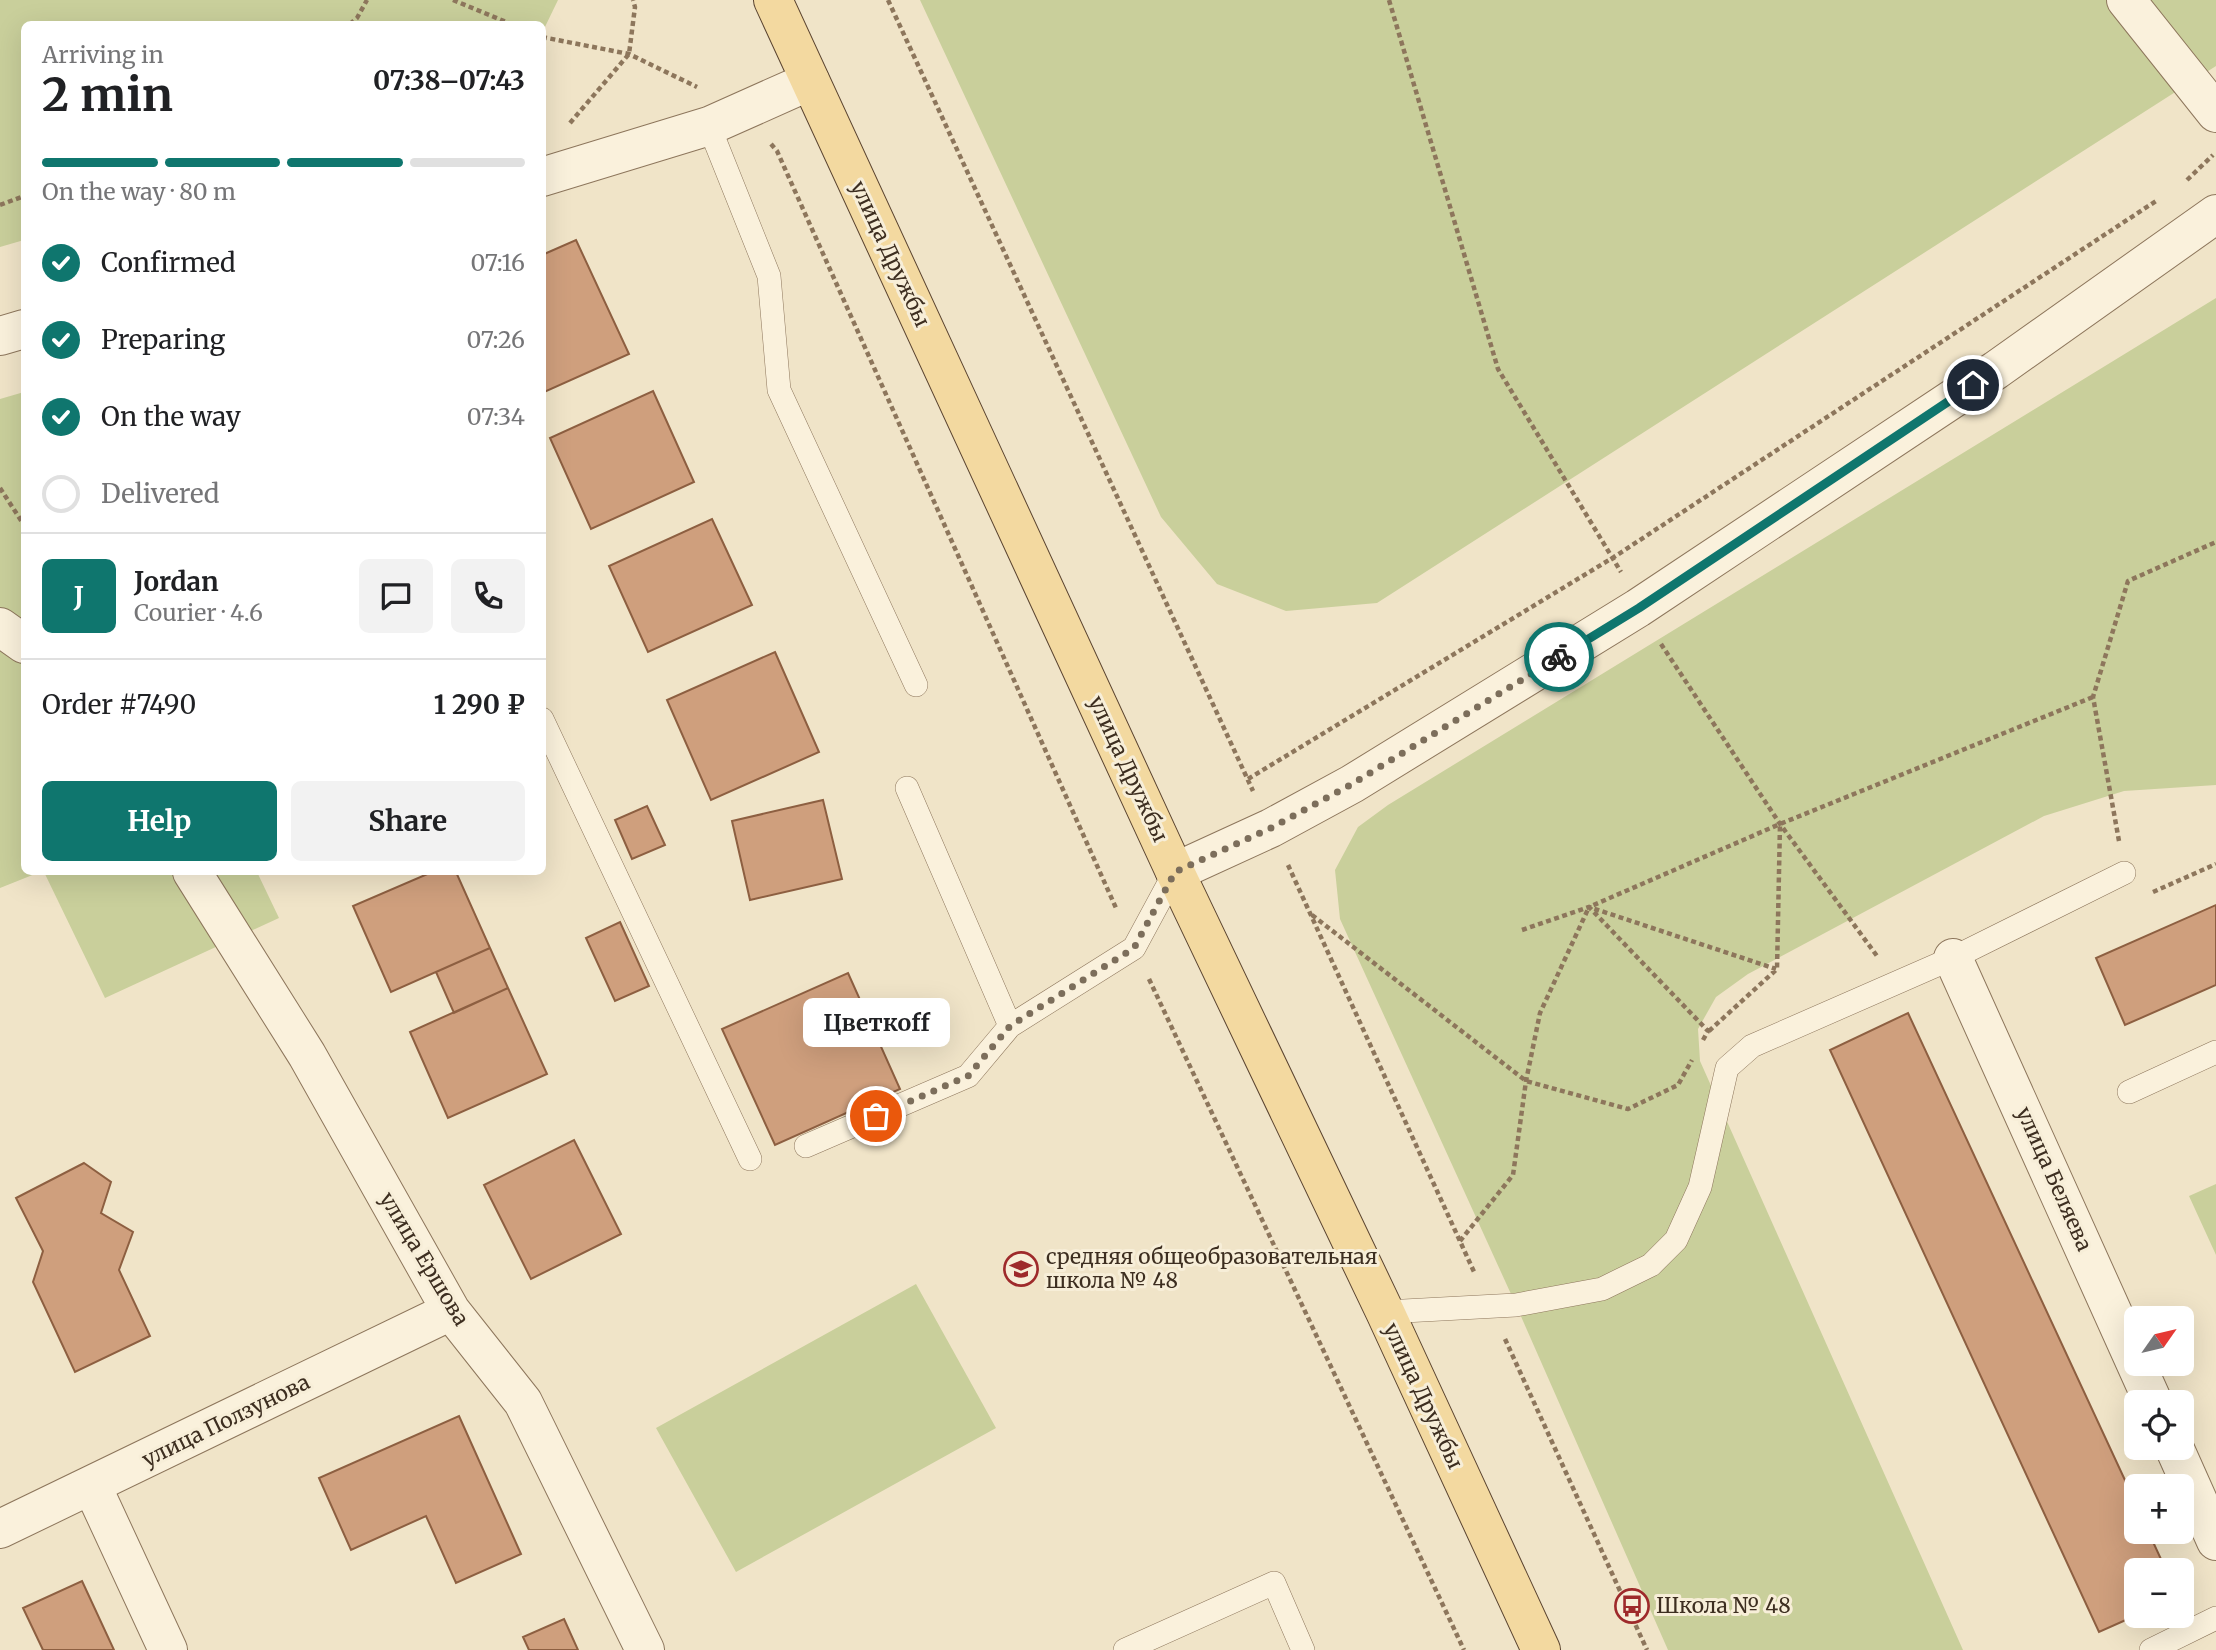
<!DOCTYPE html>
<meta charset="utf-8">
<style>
body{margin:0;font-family:Merriweather,serif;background:#f2f2f2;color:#202124;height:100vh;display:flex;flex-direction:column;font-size:26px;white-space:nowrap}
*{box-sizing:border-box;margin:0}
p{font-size:23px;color:#757577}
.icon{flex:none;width:38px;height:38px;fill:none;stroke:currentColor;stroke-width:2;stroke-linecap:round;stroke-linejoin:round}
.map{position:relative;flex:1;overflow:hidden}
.details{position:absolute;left:21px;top:21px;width:525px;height:854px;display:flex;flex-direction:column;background:#fff;border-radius:10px;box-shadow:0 7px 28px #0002}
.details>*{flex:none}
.needle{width:46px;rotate:56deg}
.fabs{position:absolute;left:2124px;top:1306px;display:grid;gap:14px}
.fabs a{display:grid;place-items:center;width:70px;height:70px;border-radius:10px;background:#fff;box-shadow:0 7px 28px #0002;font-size:35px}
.pin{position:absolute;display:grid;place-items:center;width:60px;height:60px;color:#fff;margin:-30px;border:4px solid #fff;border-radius:50%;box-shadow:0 2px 7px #0007}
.courier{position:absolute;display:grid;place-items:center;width:70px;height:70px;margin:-35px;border:5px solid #0f766e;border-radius:50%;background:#fff;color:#222;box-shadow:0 2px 9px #0007}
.bubble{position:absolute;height:49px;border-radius:10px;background:#fff;box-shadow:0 7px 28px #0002;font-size:23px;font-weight:700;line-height:49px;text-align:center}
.summary em{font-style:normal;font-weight:700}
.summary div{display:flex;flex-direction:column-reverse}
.summary{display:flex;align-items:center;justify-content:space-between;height:119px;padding:0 21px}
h1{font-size:46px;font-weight:700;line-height:52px}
.bar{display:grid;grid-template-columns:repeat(4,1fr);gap:10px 7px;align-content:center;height:84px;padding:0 21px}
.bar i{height:9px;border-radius:5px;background:#e0e0e0}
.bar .on{background:#0f766e}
.bar p{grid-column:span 4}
.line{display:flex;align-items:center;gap:18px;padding:0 21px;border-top:2px solid #e0e0e0}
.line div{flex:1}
.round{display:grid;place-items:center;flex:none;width:74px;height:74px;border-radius:10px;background:#f2f2f2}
ol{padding:0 21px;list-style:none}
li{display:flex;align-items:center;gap:21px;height:77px}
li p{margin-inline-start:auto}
li .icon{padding:7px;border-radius:50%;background:#0f766e;color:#fff;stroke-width:4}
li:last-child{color:#757577}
li i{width:38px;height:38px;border:4px solid #e0e0e0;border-radius:50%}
.action{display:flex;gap:14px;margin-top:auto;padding:14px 21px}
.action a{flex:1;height:80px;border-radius:10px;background:#0f766e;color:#fff;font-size:28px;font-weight:700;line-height:80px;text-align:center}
.action a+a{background:#f2f2f2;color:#202124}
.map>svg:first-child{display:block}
</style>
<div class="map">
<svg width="2216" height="1650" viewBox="0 0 2216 1650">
<rect width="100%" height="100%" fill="#f0e4c8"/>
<path fill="#c9cf9b" d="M0,0H558L543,31L542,24H24V240L0,247Z
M920,0H2216V66L1377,603L1286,611L1217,584L1161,517Z
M2216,298V785L2124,791L2044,816L1748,974L1716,997L1698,1029L1700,1061L1963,1650H1668L1516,1305L1340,919L1335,870L1358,827L1388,805Z
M24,392V872H40L0,888V399Z
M44,872H257L279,918L105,998Z
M2216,1184V1255L2189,1196Z
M916,1284L996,1428L736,1572L656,1428Z"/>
<path fill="#cf9f7d" stroke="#8d5f41" stroke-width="2" d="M576,240L629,354L542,393V255Z
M653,391L694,482L591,529L550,438Z
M712,519L752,605L648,652L609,566Z
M775,652L819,752L711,800L667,700Z
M823,800L842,879L750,900L732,821Z
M647,806L665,845L632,859L615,820Z
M432,872H456L490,948L391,992L353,906Z
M2216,905V985L2125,1025L2096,958Z
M620,922L649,986L615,1001L586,938Z
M490,948L508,988L454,1013L436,972Z
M848,973L900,1089L775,1145L722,1029Z
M508,988L547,1074L448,1118L410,1032Z
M1908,1013L2137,1506V1531H2148L2166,1570H2137V1615L2099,1632L1830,1050Z
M574,1140L621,1234L531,1279L484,1185Z
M84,1163L111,1182L101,1213L133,1232L119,1270L150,1336L75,1372L33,1282L43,1251L16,1198Z
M459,1416L521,1554L456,1583L426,1516L351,1550L319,1478Z
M82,1581L114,1650H43L23,1608Z
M564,1619L578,1650H529L523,1637Z"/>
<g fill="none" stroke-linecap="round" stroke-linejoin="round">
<g stroke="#8d765c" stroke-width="24">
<path id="lane" d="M709,126L769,276L779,390L916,685
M542,719L750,1159
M907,788L1010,1026
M2129,1092L2216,1052
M806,1146L968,1076L1010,1026L1134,948L1175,872
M1385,1312L1516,1305L1602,1289L1651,1265L1676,1240L1700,1187L1727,1068L1752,1046L1953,958L2124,873
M1125,1650L1274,1583L1303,1650
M2151,1650L2216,1618"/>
</g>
<g stroke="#8d765c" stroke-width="40">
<path id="street" d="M2126,0L2216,113
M542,177L709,126L810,81
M0,336L24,329
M0,627L24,644
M192,872L307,1055L451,1311L523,1402L645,1650
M1175,872L1271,828L1352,784L1638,608L1996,370L2216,214
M1953,958L2153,1402
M2174,1447L2216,1541
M92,1486L168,1650
M0,1529L451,1311"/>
</g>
<g stroke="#5b4430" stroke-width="40">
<path id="primary" d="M773,0L1175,872L1385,1312L1541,1650"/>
</g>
<path stroke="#8d765c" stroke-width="4.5" stroke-dasharray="5 3.5" stroke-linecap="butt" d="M453,0L511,24
M888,0L1253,791
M1389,0L1498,369L1621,572
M350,24L357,18L367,0
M542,37L629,54L697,87
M570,123L629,54L635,7L633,0
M771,144L777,151L1116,908
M2187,180L2213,155
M0,205L24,196
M0,488L24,525
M1661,644L1780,824L1877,956
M1248,779L1614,557L2156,201
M2119,841L2093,697L2128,581L2216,542
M1288,865L1475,1274
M2153,892L2216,864
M1312,915L1526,1081L1628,1109L1678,1085L1692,1060
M1522,930L1589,907L1776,969
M1149,979L1464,1650
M1709,1031L1777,969L1780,824L2093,697
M1703,1040L1708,1031L1589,907L1780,824
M1460,1241L1513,1175L1526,1081L1540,1013L1589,907
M1505,1339L1647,1650"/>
<use href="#lane" stroke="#faf1dc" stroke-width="23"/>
<use href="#street" stroke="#faf1dc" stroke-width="38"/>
<use href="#primary" stroke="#f3d9a0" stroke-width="38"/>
</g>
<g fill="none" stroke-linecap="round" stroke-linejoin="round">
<path stroke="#7c6e5b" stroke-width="7" stroke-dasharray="0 12.6" d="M876,1116L968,1076L1010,1026L1134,948L1175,872L1271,828L1352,784L1559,657"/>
<path stroke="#0f766e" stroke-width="9" d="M1559,657L1639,608L1973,385"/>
</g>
<defs>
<g id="school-ring" transform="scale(1.75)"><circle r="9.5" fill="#f7eed8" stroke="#9e2a2b" stroke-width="1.5"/><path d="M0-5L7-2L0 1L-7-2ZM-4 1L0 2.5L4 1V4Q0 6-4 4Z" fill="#9e2a2b"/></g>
<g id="bus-ring" transform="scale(1.75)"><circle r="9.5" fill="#f7eed8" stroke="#9e2a2b" stroke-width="1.5"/><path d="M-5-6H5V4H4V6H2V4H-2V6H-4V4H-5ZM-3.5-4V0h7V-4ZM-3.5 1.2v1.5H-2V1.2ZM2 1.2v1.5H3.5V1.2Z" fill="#9e2a2b"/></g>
</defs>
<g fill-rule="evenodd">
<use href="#school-ring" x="1021" y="1269"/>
<use href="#bus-ring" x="1632" y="1606"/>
</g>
<g text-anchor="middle" stroke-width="6" stroke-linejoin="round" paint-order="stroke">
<g font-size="21" fill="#3d2e20" stroke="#f7eed8">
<text transform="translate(890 254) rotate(65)" y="7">улица Дружбы</text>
<text transform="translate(1128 769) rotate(65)" y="7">улица Дружбы</text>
<text transform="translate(2054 1179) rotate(66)" y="7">улица Беляева</text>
<text transform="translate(424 1259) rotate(59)" y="7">улица Ершова</text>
<text transform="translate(1423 1396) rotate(65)" y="7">улица Дружбы</text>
<text transform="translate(226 1421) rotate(-26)" y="7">улица Ползунова</text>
</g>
<g font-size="21" fill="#3d2e20" stroke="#f7eed8" text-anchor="start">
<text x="1046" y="1264">средняя общеобразовательная<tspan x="1046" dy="24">школа № 48</tspan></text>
<text x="1656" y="1613">Школа № 48</text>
</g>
</g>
</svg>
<div class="fabs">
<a><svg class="needle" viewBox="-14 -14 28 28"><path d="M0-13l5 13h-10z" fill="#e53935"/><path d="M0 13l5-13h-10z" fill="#757577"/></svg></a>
<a><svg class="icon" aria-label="locate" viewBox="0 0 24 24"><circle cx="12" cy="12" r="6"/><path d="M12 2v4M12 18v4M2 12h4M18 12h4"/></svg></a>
<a>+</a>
<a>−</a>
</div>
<div class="pin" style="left:876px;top:1116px;background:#ea580c"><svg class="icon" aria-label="bag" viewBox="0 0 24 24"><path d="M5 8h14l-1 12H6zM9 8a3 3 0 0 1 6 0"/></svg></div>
<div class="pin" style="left:1973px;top:385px;background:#1f2937"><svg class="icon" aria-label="home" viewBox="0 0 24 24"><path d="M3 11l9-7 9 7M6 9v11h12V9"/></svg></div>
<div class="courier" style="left:1559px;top:657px"><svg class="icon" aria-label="bike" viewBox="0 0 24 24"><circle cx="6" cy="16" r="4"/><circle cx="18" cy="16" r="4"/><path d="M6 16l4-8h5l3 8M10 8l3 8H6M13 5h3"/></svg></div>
<div class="bubble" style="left:803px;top:998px;width:147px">Цветкоff</div>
<section class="details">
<div class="summary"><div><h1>2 min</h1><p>Arriving in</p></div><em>07:38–07:43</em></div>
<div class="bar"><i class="on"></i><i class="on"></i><i class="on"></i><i></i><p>On the way · 80 m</p></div>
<ol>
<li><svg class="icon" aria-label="check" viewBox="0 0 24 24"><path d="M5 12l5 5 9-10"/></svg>Confirmed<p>07:16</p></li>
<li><svg class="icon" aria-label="check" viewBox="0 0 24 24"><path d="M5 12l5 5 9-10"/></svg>Preparing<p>07:26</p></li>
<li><svg class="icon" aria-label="check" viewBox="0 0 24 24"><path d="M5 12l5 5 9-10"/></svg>On the way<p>07:34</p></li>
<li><i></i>Delivered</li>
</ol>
<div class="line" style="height:126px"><b class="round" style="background:#0f766e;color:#fff">J</b><div><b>Jordan</b><p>Courier · 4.6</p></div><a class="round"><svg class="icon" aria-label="chat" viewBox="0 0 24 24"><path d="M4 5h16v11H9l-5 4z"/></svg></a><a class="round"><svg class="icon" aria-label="phone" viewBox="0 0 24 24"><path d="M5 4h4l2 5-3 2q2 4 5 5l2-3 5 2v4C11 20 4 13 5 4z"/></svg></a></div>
<div class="line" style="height:91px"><div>Order #7490</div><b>1 290 ₽</b></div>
<div class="action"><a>Help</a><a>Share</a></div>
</section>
</div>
